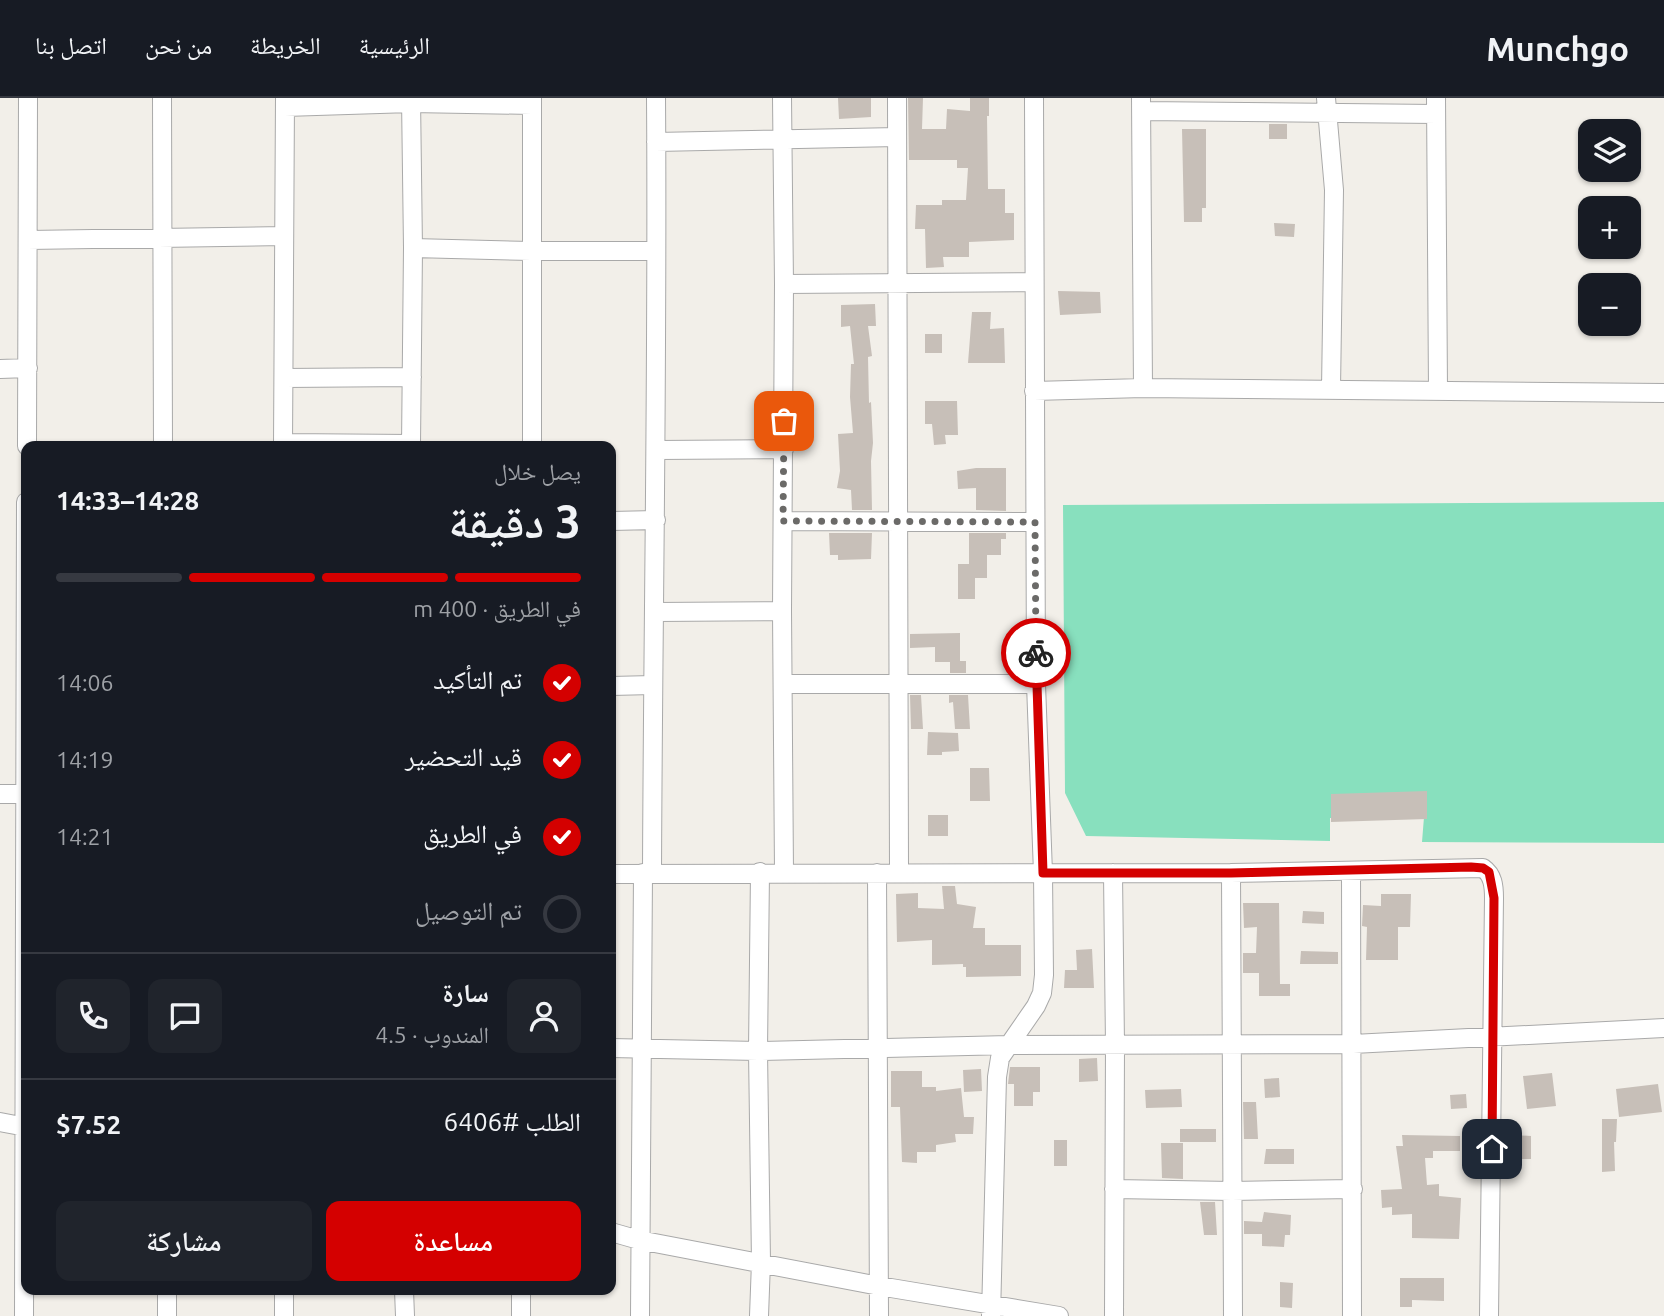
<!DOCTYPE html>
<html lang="ar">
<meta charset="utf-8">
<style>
body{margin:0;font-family:Ubuntu,"Noto Naskh Arabic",sans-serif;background:#20242c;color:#f1f3f6;direction:rtl;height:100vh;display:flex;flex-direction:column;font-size:26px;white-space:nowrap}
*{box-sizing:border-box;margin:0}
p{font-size:23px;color:#9ea1a6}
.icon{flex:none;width:38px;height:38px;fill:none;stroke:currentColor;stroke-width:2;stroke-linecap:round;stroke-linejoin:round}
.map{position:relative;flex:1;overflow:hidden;direction:ltr}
.panel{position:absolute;left:21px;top:343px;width:595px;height:854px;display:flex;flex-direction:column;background:#171b24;border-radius:14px;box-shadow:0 2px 5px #0004;direction:rtl}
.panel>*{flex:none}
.controls{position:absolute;left:1578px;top:21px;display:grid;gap:14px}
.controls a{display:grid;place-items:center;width:63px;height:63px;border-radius:14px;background:#171b24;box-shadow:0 2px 5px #0004;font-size:35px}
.pin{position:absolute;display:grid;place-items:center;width:60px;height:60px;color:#fff;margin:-30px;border-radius:14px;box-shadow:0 4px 10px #0006}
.courier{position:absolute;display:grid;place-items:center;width:70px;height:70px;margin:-35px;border:5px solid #d40000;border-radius:50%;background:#fff;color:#222;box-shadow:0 2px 9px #0007}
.headline em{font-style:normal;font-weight:600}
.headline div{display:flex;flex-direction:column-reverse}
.headline{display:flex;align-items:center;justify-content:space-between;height:119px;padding:0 35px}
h1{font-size:46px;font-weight:600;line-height:52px}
.bar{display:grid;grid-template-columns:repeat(4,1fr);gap:10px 7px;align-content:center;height:84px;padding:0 35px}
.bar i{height:9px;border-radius:5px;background:#363941}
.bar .selected{background:#d40000}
.bar p{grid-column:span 4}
.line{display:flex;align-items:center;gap:18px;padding:0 35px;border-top:2px solid #363941}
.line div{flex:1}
.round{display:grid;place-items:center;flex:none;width:74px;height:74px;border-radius:14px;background:#20242c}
ol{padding:0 35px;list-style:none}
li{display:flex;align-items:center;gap:21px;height:77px}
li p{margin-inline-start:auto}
li .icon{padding:7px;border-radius:50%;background:#d40000;color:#fff;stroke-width:4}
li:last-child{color:#9ea1a6}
li i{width:38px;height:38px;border:4px solid #363941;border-radius:50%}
.primary-button{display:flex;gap:14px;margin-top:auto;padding:14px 35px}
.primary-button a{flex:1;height:80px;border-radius:14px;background:#d40000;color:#fff;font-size:28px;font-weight:600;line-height:80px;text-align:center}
.primary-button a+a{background:#20242c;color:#f1f3f6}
header{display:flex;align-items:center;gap:42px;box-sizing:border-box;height:98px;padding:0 35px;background:#171b24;border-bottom:2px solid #363941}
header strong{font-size:33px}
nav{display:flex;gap:38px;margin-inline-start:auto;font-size:24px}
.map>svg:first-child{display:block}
</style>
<header>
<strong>Munchgo</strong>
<nav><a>الرئيسية</a><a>الخريطة</a><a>من نحن</a><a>اتصل بنا</a></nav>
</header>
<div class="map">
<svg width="1664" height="1218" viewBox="0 0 1664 1218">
<rect width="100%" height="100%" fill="#f2efe9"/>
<path fill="#88e0be" d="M1664,404V745L1422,744L1424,719L1330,720V743L1086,738L1065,695L1063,407Z"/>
<path fill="#c7bfb8" d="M838,0H871V19L839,21Z
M908,0H923L922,31H946L947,11L970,13V0H989V18H987L988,91H1005V115H1014V142L969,144V159H943L944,169L926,170L925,131H915L916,107H942V102H966L968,70H957V62H909Z
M1269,26H1287V41H1269Z
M1182,31H1206V110H1202V124H1184Z
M1274,125L1295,126L1294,139L1275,138Z
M1058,193L1100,194L1101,215L1060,217Z
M875,206L876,228H868L872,258L868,259L869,305L871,304L873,345L871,363L872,412H852L851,392L837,390L840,373L838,336L853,335L850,299L851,266H854L850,228L841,229V207Z
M972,214H991L990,231L1004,230L1005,265H968Z
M925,236H942V255H925Z
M925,303H957L958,337H945L946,346L934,347L932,326H925Z
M976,370H1006V413L976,412V390L958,391L957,373Z
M829,435H872L871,461L838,462V457H830Z
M969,435H1006V441H1001V457H987V480H975V501H958V466H969Z
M960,535V563H966V575H950V564H935V549L910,550V536Z
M910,597H921L923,631H911Z
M949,597H968L970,631H955L953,604L949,605Z
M928,634L958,635L959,653L942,654V657H927Z
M970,670H989L990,703H970Z
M1427,693V721L1331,724V696Z
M928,717H948V738H928Z
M942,788H955L957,806L976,809L973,830H985V847H1021V878L966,879V869H963V866L932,867V842L897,844L896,796L918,795V810L944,811Z
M1381,796H1411L1410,829H1398V862H1366L1367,829L1362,828L1363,807L1381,808Z
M1243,805H1279L1280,886H1290V898H1259V875H1243V855H1256L1257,829L1244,830Z
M1303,813L1324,814V826L1302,825Z
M1092,851L1094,890H1064L1065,872H1077L1076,852Z
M1301,853L1338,854V866H1300Z
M1097,960L1098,983L1079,984V961Z
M1010,969H1040V994H1033V1008H1014V986H1008Z
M981,971L982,993L964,994L963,972Z
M891,973H922V989H936V993L961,990L964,1019H974L973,1036H955L956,1044L936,1047V1054H917V1065L902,1064L900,1009H891Z
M1552,975L1556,1008L1527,1011L1523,978Z
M1279,980L1280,999L1265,1000L1264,981Z
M1658,986L1662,1014L1619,1019L1616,991Z
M1181,991L1182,1009L1146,1010L1145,992Z
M1466,996L1467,1010L1451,1011L1450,997Z
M1243,1004H1256L1258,1041H1244Z
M1602,1021H1617L1616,1044H1614L1615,1073L1602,1074Z
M1180,1031H1216V1044H1180Z
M1402,1037L1460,1038V1053H1433V1060H1425L1427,1087L1439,1086V1098L1461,1100L1459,1141L1412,1140V1116L1392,1117V1109L1382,1110L1381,1092L1402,1091L1396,1048H1403Z
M1513,1037L1531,1038V1061H1512Z
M1054,1042H1067V1068H1054Z
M1161,1045H1183V1081L1162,1080Z
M1266,1051H1294V1066H1264Z
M1200,1104H1215L1217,1137H1204Z
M1264,1114L1291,1117L1290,1137H1285L1284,1149L1262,1148V1136H1244V1123L1262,1124Z
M1400,1180H1444V1203L1412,1202V1209H1400Z
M1280,1184L1293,1185L1292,1210L1280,1209Z"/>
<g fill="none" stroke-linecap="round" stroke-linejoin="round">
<g stroke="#a9a9a9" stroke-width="20">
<path id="minor" d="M162,0L163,348
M782,0L784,186L782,513L784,774
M897,0L899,774
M1141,0L1143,290
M1326,0L1334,92L1331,291
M1436,0L1438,292
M285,9L411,5L532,7
M1141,13L1436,16
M656,44L897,39
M28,142L284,138
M413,150L531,153H655
M784,186L1034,184
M0,271L28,270
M284,280L412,279
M1034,293L1143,290L1664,295
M283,345L411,346
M27,348L28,0
M283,348L285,0
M411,348L413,150L411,0
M532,348V0
M657,352L784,351
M611,423L656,422
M783,423L1035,424
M655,514L782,513
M783,586H1036
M611,588L653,587
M0,696H25
M1351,773L1352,1218
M652,775C653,516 658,258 656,0
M877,775L879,1218
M1113,775L1115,947L1114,1218
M1231,775L1233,1218
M611,776L1231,775L1483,770C1493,777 1494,788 1494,800L1489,1218
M611,950L758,953L1009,947L1353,946L1664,930
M0,1024L26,1029
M1114,1091L1232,1093L1353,1091
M611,1134L639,1142L879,1188L1059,1218
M284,1192V1218
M404,1192L405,1218
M521,1192V1218
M24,1218L26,404
M167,1218V1192
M640,1218L643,775
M759,1218L761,1164L758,953L760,774
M991,1218L997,979L1000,960L1036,908L1042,895L1044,877L1043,775L1036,586L1034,0"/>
</g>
<use href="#minor" stroke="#fff" stroke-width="18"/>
</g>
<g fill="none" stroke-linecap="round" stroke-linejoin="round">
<path stroke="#6b6a68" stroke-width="7" stroke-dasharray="0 12.6" d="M784,323L783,423L1035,424L1036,555"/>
<path stroke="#d40000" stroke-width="9" d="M1036,555L1043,775H1231L1471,769L1483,770L1489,774L1494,800L1492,1051"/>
</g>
</svg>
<div class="controls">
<a><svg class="icon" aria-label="layers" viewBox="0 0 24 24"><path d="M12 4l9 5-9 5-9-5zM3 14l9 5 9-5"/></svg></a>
<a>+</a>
<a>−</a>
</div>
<div class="pin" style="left:784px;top:323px;background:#ea580c"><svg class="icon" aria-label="bag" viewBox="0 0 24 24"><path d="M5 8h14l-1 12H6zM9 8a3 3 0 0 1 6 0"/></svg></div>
<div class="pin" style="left:1492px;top:1051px;background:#1f2937"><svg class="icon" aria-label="home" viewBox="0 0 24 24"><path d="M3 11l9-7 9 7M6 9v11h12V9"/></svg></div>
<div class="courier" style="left:1036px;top:555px"><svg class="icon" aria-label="bike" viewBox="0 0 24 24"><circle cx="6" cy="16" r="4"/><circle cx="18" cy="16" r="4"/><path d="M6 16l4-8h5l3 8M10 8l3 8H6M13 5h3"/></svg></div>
<section class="panel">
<div class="headline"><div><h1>3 دقيقة</h1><p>يصل خلال</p></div><em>14:28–14:33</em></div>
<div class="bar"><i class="selected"></i><i class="selected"></i><i class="selected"></i><i></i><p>في الطريق · 400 m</p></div>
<ol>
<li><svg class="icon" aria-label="check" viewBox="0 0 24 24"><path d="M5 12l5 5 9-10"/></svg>تم التأكيد<p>14:06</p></li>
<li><svg class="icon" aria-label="check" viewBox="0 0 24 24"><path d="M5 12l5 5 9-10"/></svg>قيد التحضير<p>14:19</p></li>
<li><svg class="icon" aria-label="check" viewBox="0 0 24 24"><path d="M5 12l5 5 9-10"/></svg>في الطريق<p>14:21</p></li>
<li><i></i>تم التوصيل</li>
</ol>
<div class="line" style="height:126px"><a class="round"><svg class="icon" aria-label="person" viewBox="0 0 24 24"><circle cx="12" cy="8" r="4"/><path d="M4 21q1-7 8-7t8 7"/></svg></a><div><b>سارة</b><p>المندوب · 4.5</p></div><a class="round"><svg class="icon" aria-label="chat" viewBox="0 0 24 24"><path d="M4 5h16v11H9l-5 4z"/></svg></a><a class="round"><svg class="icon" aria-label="phone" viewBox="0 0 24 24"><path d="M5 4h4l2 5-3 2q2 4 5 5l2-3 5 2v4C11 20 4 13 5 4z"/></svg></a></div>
<div class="line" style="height:91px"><div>الطلب #6406</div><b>$7.52</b></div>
<div class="primary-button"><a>مساعدة</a><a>مشاركة</a></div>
</section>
</div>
